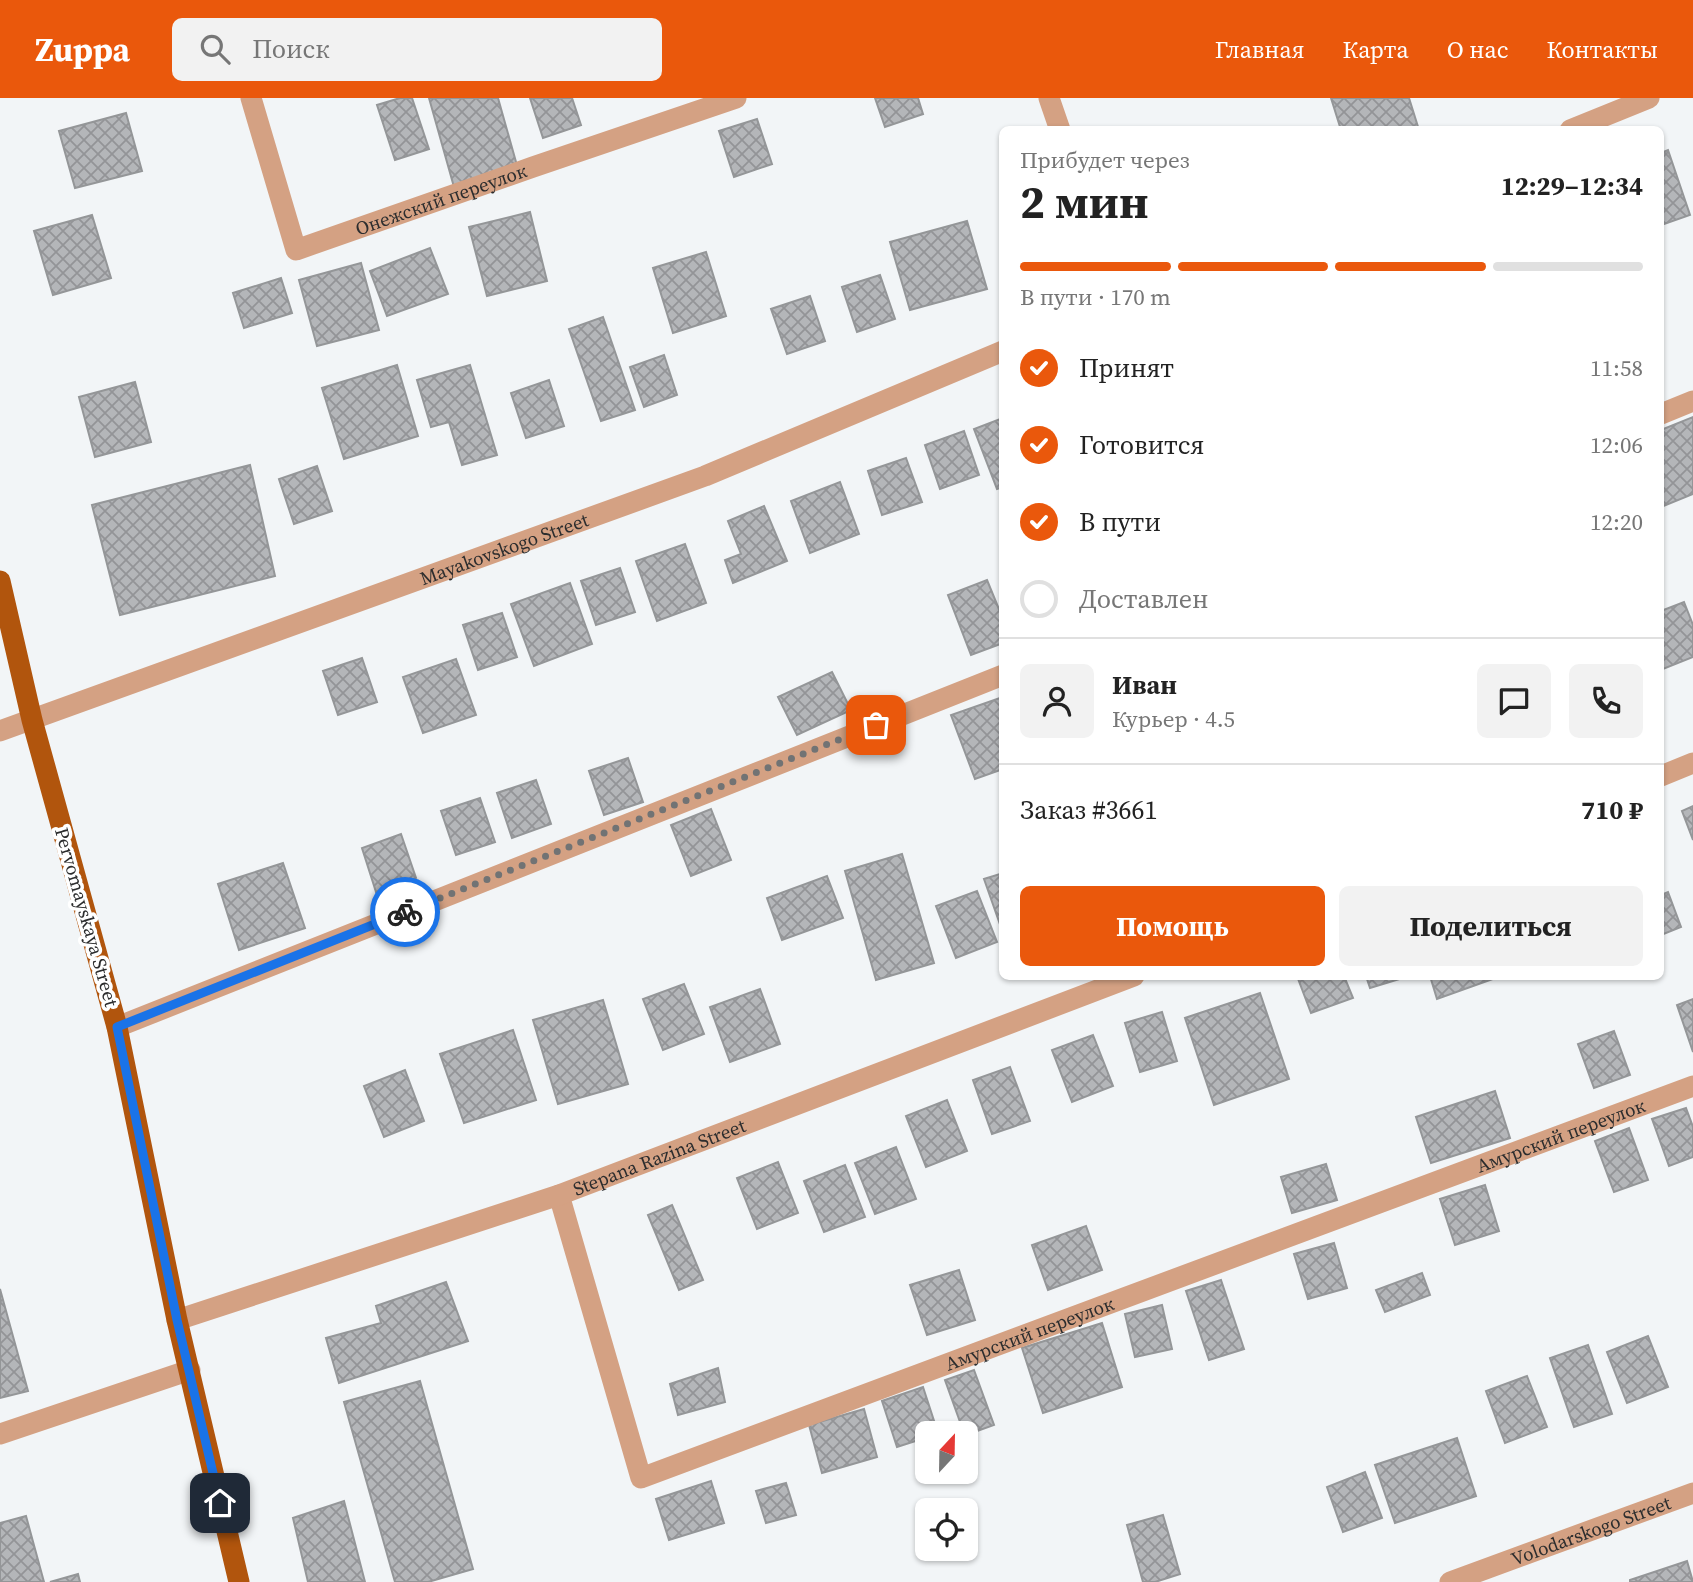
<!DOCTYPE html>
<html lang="ru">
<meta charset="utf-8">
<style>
body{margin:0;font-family:"Source Serif 4",serif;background:#f2f2f2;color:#222;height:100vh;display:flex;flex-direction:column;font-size:26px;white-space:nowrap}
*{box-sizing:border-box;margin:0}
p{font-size:23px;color:#767676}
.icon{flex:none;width:38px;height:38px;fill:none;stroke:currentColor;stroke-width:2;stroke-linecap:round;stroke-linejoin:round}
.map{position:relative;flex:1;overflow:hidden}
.details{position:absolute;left:999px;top:28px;width:665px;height:854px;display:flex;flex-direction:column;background:#fff;border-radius:10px;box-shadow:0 2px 5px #0004}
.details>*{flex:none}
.needle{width:46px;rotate:22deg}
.controls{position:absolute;left:915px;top:1323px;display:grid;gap:14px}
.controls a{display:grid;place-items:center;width:63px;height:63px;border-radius:10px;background:#fff;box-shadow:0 2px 5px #0004;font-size:35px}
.pin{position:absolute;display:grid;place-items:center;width:60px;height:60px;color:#fff;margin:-30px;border-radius:14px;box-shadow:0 4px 10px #0006}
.courier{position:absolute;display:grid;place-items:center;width:70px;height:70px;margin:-35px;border:5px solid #1a73e8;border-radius:50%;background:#fff;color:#222;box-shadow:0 2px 9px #0007}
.head em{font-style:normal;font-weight:700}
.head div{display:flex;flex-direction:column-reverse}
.head{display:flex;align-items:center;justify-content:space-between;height:119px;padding:0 21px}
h1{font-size:46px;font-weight:700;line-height:52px}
.bar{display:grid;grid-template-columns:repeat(4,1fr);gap:10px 7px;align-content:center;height:84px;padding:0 21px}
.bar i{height:9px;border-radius:5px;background:#e0e0e0}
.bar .on{background:#ea580c}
.bar p{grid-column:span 4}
.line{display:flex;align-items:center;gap:18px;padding:0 21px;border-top:2px solid #e0e0e0}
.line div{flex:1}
.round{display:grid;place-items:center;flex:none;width:74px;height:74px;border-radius:10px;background:#f2f2f2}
ol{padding:0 21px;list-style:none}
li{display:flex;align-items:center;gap:21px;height:77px}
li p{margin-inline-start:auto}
li .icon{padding:7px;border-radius:50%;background:#ea580c;color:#fff;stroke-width:4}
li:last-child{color:#767676}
li i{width:38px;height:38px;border:4px solid #e0e0e0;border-radius:50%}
.button{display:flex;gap:14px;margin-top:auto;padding:14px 21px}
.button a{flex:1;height:80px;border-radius:10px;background:#ea580c;color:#fff;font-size:28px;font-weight:700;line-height:80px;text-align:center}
.button a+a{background:#f2f2f2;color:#222}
header{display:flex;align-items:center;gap:42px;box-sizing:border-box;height:98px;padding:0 35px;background:#ea580c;color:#fff}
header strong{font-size:33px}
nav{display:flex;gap:38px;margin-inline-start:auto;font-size:24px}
.search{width:490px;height:63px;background:#f2f2f2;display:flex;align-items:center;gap:18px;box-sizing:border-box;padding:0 24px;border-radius:10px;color:#767676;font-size:26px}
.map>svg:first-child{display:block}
</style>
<header>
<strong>Zuppa</strong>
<div class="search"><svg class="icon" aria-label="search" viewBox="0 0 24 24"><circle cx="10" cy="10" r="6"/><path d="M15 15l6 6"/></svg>Поиск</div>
<nav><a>Главная</a><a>Карта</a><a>О нас</a><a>Контакты</a></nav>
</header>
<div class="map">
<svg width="1693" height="1484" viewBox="0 0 1693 1484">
<defs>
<pattern id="building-cross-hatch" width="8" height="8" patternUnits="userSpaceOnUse" patternTransform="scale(1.75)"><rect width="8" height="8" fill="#b4b6b9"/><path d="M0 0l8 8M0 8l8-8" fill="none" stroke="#939497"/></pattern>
</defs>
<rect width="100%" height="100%" fill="#f2f5f7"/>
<path fill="url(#building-cross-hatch)" stroke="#949698" stroke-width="2" d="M400,0H412L429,51L395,62L377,7Z
M429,0H498L518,71L454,89Z
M530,0H572L581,27L543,40Z
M875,0H918L923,16L885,29Z
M1331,0H1409L1419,32H1341Z
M126,15L142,73L75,90L59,33Z
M757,21L772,66L734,79L719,33Z
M1668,52L1690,117L1661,127V55Z
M530,114L547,183L487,198L469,129Z
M92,117L111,180L53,197L34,133Z
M967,123L987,191L910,212L890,144Z
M430,150L448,196L387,218L370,173Z
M706,154L726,218L673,235L653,170Z
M361,165L379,232L317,248L299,182Z
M880,177L895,221L857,234L842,189Z
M281,180L292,215L244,230L233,195Z
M810,198L825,243L787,256L771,211Z
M603,219L635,312L601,323L569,231Z
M664,257L677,297L644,309L630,269Z
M397,267L418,338L344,361L322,290Z
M470,267L497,357L462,367L449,324L431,329L417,282Z
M549,282L564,328L526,340L511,295Z
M135,284L151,344L95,359L79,299Z
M1693,319V396L1661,409V332Z
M1003,320V389L997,391L974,331Z
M964,333L979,377L940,391L925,347Z
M906,360L922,404L882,417L868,373Z
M250,367L275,478L120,517L92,407Z
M317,368L332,413L294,426L279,381Z
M840,384L859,436L810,455L791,403Z
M764,408L787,463L733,485L725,462L741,456L728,423Z
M685,446L706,505L657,523L636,463Z
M620,470L635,514L596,527L581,483Z
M987,482L1003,521V545L971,557L948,497Z
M570,485L592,546L534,568L511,506Z
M1684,504L1693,527V559L1663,571L1661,566V513Z
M502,515L517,559L478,572L463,527Z
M362,560L377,604L338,617L323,573Z
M456,561L476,617L423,635L403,579Z
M832,574L851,612L797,637L778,599Z
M1003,599V671L975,681L951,617Z
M628,660L643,704L604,717L589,673Z
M536,682L551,726L512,740L497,695Z
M480,700L495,744L456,757L441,713Z
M1693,708V742L1682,713Z
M711,711L731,762L691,778L671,727Z
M401,736L416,780L376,794L362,750Z
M902,756L934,865L876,882L845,773Z
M283,765L305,830L239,852L218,786Z
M1003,775V835L984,781Z
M827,778L843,820L782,842L767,800Z
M977,793L997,844L956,860L936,808Z
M1668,794L1681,829L1661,837V797Z
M1297,878H1344L1353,900L1311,915Z
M1366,878H1405L1406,879L1370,890Z
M1430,878H1501L1437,901Z
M684,886L704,936L663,952L643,901Z
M760,891L780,946L730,964L710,909Z
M1260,895L1289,981L1214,1007L1185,920Z
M1693,901V954L1677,907Z
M603,902L628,986L558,1006L533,922Z
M1162,914L1177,963L1140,974L1125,925Z
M513,932L536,1002L464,1025L440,956Z
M1614,933L1630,977L1594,990L1578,946Z
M1093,937L1113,988L1072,1004L1052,952Z
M1010,969L1030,1023L992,1036L973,982Z
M405,972L424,1023L384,1039L364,988Z
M1495,993L1510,1040L1431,1065L1416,1019Z
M947,1002L967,1053L926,1069L906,1018Z
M1686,1010L1693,1029V1059L1669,1068L1652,1021Z
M1629,1030L1648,1082L1614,1094L1595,1043Z
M896,1049L916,1101L875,1116L855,1065Z
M778,1064L798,1115L757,1131L737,1080Z
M1326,1066L1337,1102L1292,1115L1281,1079Z
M845,1067L865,1119L824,1134L804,1083Z
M1485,1087L1499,1133L1455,1147L1440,1101Z
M672,1107L703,1182L679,1192L648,1117Z
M1086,1128L1102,1172L1048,1192L1032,1147Z
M1334,1145L1347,1190L1308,1201L1294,1156Z
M959,1172L975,1222L927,1237L910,1187Z
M1422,1175L1430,1197L1385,1214L1376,1192Z
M1221,1182L1244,1251L1209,1262L1186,1193Z
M446,1184L468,1243L339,1285L326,1240L381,1225L376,1208Z
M0,1191L28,1293L0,1300Z
M1162,1207L1172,1251L1135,1259L1125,1216Z
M1102,1225L1122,1289L1043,1315L1022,1250Z
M1648,1238L1668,1289L1627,1305L1607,1254Z
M1588,1247L1612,1316L1574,1329L1550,1260Z
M718,1270L725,1304L678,1317L670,1286Z
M974,1272L994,1327L966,1337L964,1335L945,1282Z
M1527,1278L1547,1329L1505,1345L1486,1293Z
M420,1283L473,1471L428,1484H395L344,1304Z
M923,1289L938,1335H928V1339L897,1349L882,1303Z
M864,1311L877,1359L822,1375L809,1327Z
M1457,1340L1476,1398L1395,1425L1375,1367Z
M1365,1374L1382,1420L1343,1434L1327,1389Z
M711,1383L724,1425L669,1442L656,1401Z
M786,1385L796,1417L766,1425L756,1393Z
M344,1403L365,1484H308L293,1420Z
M1163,1417L1180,1476L1155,1484H1143L1127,1427Z
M26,1418L44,1484H0V1425Z
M1687,1463L1693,1484H1630V1482Z
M78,1476L80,1484H50Z"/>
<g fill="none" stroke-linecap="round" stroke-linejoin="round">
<g stroke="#d4a183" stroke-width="21">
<path id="s1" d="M251,0L296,152L533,69L736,0"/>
<path d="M1049,0L1060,32"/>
<path d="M1570,32L1649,0"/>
<path d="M1661,316L1693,303"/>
<path id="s2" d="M0,633L705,378L1003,253"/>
<path d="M1661,678L1693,665"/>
<path d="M117,929L1003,577"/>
<path id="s3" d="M559,1097L641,1380L1693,988"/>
<path id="s4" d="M177,1222L559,1097L1134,878"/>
<path d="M0,1336L190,1272"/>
<path id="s5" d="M1450,1484L1693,1395"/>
</g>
<path stroke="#b1550d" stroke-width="21" d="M0,483L32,622L117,929L177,1222L239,1484"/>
</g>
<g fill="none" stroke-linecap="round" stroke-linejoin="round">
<path stroke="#717374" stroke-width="7" stroke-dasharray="0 12.6" d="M405,814L876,627"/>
<path stroke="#1a73e8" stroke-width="9" d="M220,1405L177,1222L117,929L405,814"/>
</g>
<g text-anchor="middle" stroke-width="7" stroke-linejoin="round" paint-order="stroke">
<g font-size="19" fill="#2c2d2e" stroke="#fff">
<text dy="7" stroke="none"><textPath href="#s1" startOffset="312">Онежский переулок</textPath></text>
<text dy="7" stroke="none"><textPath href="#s2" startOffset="536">Mayakovskogo Street</textPath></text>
<text transform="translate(87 819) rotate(74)" y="7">Pervomayskaya Street</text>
<text dy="7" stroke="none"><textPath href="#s3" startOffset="1276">Амурский переулок</textPath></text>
<text dy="7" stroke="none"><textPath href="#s4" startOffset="509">Stepana Razina Street</textPath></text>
<text dy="7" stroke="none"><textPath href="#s3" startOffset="709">Амурский переулок</textPath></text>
<text dy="7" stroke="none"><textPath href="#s5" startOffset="150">Volodarskogo Street</textPath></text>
</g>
</g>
</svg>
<div class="controls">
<a><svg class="needle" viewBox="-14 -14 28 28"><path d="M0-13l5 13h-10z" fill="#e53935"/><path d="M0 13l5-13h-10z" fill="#767676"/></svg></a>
<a><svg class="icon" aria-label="locate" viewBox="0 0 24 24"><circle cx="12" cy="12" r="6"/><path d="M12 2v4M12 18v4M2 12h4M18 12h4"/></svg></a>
</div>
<div class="pin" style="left:876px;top:627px;background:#ea580c"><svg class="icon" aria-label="bag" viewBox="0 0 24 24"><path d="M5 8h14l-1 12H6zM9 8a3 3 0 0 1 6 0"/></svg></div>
<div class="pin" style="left:220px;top:1405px;background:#1f2937"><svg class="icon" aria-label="home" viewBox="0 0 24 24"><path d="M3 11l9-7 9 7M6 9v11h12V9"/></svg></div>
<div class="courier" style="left:405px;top:814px"><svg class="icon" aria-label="bike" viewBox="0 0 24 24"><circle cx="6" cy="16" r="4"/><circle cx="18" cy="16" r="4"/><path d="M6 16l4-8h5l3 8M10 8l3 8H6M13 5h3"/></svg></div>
<section class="details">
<div class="head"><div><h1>2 мин</h1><p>Прибудет через</p></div><em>12:29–12:34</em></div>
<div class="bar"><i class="on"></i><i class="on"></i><i class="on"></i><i></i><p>В пути · 170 m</p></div>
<ol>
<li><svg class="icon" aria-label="check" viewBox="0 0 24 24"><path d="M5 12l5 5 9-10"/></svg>Принят<p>11:58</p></li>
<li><svg class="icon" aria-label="check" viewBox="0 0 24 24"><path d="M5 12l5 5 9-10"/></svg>Готовится<p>12:06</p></li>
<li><svg class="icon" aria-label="check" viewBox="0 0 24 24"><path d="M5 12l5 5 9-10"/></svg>В пути<p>12:20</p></li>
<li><i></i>Доставлен</li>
</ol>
<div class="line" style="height:126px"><a class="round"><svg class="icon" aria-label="person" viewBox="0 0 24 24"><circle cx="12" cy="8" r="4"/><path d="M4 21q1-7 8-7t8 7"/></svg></a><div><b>Иван</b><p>Курьер · 4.5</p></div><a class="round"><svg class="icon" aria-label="chat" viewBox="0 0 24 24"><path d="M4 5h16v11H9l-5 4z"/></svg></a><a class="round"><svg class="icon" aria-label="phone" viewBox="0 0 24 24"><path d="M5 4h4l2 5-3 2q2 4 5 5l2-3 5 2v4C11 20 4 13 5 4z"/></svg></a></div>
<div class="line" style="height:91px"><div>Заказ #3661</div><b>710 ₽</b></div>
<div class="button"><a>Помощь</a><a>Поделиться</a></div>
</section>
</div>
